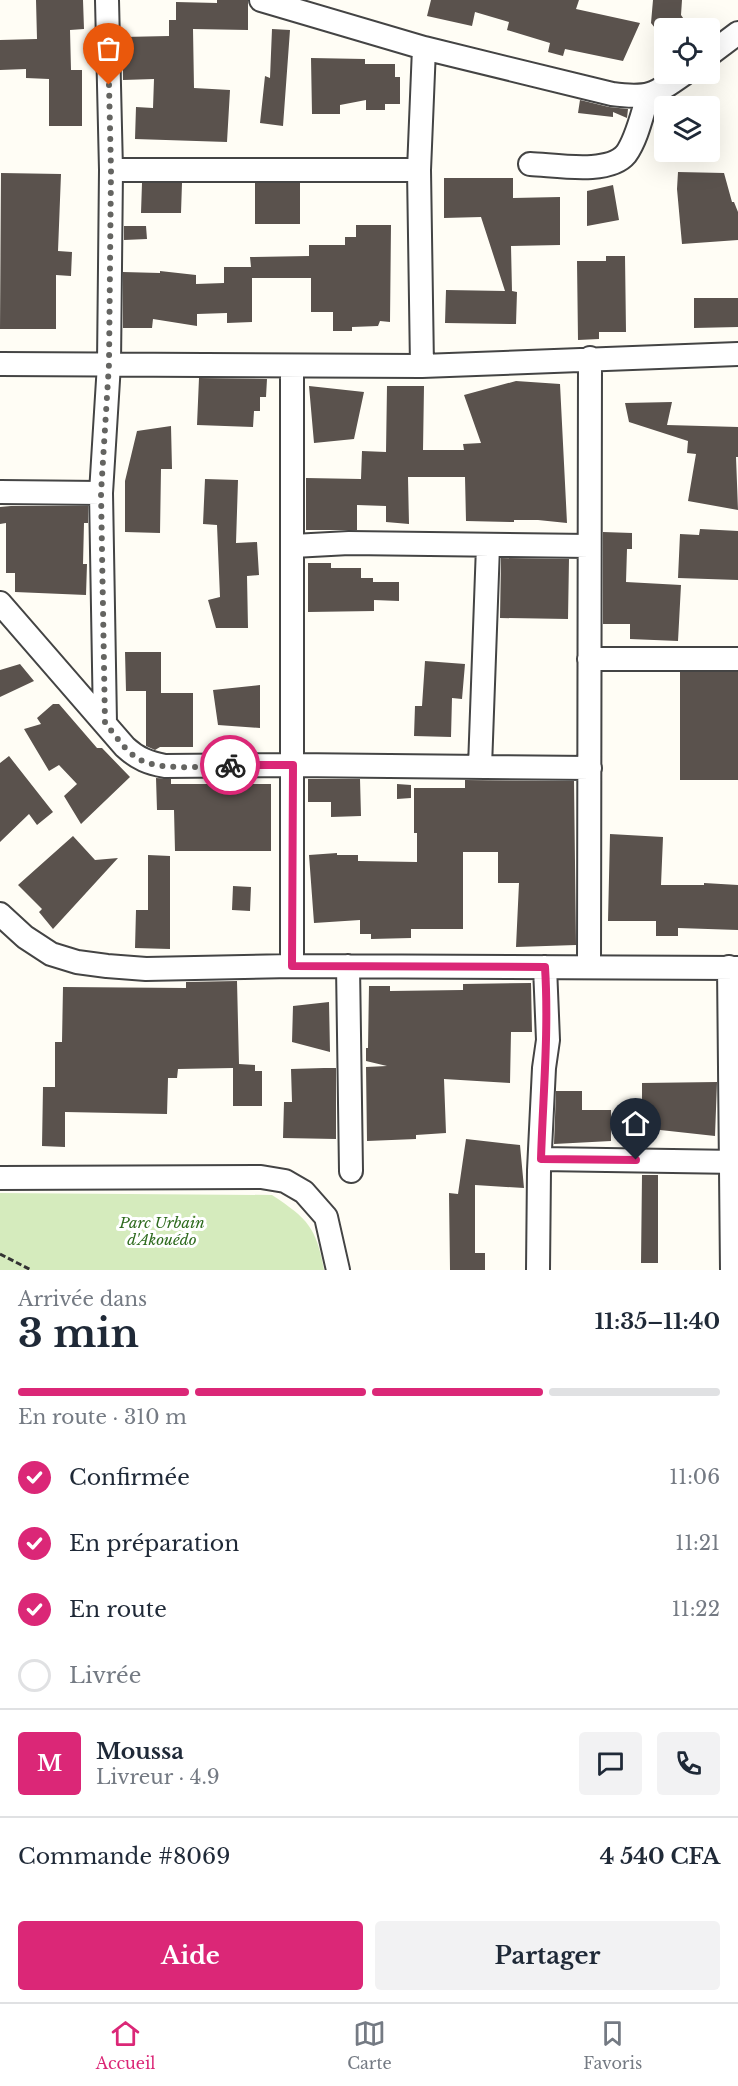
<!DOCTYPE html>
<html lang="fr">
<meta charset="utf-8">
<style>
body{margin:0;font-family:"Libre Baskerville",serif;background:#f2f2f3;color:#1f2937;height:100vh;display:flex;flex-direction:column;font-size:22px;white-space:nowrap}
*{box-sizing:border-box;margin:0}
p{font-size:20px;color:#747a83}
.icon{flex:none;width:33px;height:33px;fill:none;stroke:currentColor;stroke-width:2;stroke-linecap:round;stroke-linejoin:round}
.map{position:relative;height:1270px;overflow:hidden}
.drawer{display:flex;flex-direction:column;background:#fff;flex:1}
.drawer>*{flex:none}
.buttons{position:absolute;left:654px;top:18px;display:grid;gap:12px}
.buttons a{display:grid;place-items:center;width:66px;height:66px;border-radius:6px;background:#fff;box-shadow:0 6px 24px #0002;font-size:30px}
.pin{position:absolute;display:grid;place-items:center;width:51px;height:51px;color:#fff;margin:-62px -26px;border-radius:50% 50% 50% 0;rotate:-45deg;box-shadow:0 0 6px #0007}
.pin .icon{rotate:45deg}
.courier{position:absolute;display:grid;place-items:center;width:60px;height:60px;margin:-30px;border:4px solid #db2777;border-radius:50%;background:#fff;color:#222;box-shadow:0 2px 8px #0007}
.head em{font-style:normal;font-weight:700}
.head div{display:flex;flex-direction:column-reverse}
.head{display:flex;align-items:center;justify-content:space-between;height:102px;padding:0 18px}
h1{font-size:39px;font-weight:700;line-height:45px}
.bar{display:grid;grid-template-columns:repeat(4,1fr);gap:9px 6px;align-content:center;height:72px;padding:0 18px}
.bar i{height:8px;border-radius:4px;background:#e0e1e3}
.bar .active{background:#db2777}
.bar p{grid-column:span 4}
.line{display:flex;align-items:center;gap:15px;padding:0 18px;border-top:2px solid #e0e1e3}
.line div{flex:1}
.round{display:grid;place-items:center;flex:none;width:63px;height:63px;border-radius:6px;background:#f2f2f3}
ol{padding:0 18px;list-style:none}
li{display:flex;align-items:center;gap:18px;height:66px}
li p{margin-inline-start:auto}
li .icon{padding:6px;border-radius:50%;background:#db2777;color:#fff;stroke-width:4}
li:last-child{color:#747a83}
li i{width:33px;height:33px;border:3px solid #e0e1e3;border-radius:50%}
.action{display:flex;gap:12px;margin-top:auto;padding:12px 18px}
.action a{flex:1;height:69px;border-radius:6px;background:#db2777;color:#fff;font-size:24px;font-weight:700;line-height:69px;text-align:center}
.action a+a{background:#f2f2f3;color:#1f2937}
.tab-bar{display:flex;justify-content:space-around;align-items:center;height:84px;border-top:2px solid #e0e1e3;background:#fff;font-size:16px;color:#747a83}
.tab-bar a{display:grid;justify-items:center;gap:3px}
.tab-bar .active{color:#db2777}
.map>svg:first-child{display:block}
</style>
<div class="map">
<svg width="738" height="1270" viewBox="0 0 738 1270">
<rect width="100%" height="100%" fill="#fffdf5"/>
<path fill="#d5ebbd" d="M0,1193L272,1195C308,1219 316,1227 324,1270H0Z"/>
<path fill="#5a524d" d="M36,0H83L84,29L70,30L71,70H82V126H49V79L26,78V69L0,70V40L37,39Z
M217,0H248V30L193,29L194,88L230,90L227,142L135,139L136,107L153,108L154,79L123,80V37L169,36V20H176V2L217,3Z
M431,0H579L576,9L640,23L623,61L565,49L563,56L548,52L550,43L507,30L509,22L475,12L472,26L427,16Z
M653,0H682L681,15L690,28H655L651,23Z
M272,29L290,30L283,126L260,123L265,76L270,78Z
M311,58L365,59V64H395V77H400V104H385V110H366V100L340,105V114H312Z
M580,100L609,107L628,109L627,118L613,112V117L578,113Z
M678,172L724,173L732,202H734L738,212V240L682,244L677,189Z
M1,173L61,174L58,251L72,252L71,276L56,275V329H0Z
M444,178H513V198L560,197V245L511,246L512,291L517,292L516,324L445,323L446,290L505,291L481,217L444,218Z
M142,183H182L181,213H141Z
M255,183H300V224H255Z
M613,185L619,220L587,226V191Z
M356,225H391L390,322L380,321L378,326L352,327V331H333V312H311V278H252V322L227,323V313L197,314V326L153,319L152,328H123V272L160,273V271L196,275V284L224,283V267H251L250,257L309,256V245H345V237H356Z
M124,226H146L147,239L124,240Z
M606,256H625L626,332H599V339L578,340L577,261H606Z
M694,298H738V327L694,328Z
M199,378L267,379L266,397H260V411H254L253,427L197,425Z
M516,381L560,384L567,523L538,520H514V522L466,521L465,477H408L409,524L386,522V506L357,505V530H306V478L361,479L362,451L386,452L387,386H424L423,450H464L463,444L481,443L464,395Z
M309,386L364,392L354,439L314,443Z
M672,402L667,425L738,427V457H736L738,510L688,501L696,454L687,453L688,441L629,422L625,403Z
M171,426L172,469H161L160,533L125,532V481L137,431Z
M205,479L238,480L236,543L257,542L259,575L247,576L248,628H216L208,600L220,597L217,525L203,524Z
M11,506H88V523H84L83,564H87L86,595L15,592V573H6V523L0,524V507Z
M700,529L738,531V580L678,578L680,534L699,535Z
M603,532L632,533V549H627L626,582L681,585L678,641L630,639V624H603Z
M501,558L569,559L568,619L500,618Z
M308,563H331V568H361V578H373V582H399V601L374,600V611L308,612Z
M125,652H161V693H193V747H160L155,750L146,746V691H126Z
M425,661L465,664L462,699L452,698L451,737L414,736L415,706H422Z
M20,664L34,681L0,697V670Z
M680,672H738V780H680Z
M260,685V728L218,725L213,690Z
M53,704H59L97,748H102L130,777L81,824L64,796L77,784L59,765L49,771L24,729L41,724L37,718Z
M9,756L53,812L37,825L29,814L0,842V763Z
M156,778L171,779V784H271V851H175L174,810H157Z
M308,779H360L361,816L331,817V802H308Z
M465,780L574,781L576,945L516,947L519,883H498V852H463V929H411V938L371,939V934H360V920L314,923L309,855L337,853V855H358V861L417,862V833H414V788H465Z
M397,784L411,785V798L397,799Z
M610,834L663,837L661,885H704V883L738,885V930L678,928V936H656V921H608Z
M73,836L95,860L118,858L53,929L39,912L42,909L18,885Z
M148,855L170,856V949L135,948L136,910H148Z
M233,886L251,887L250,911L232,910Z
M237,981L239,1064L255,1065V1071H262V1106H233V1068L178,1069L177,1078H168L167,1114L65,1112V1147L42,1146L43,1087H55V1042H62L63,987L186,988V982Z
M531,983L532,1032H511L510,1083L444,1079L446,1133L416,1135V1139L367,1141L366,1067L387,1066L366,1061V1048H368L369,986H390V991L463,990V984Z
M329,1002L330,1052L292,1042L293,1006Z
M324,1068H336V1139L283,1138L284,1102H292L291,1069Z
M717,1082L715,1136L642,1128V1083Z
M556,1091H582V1110H611V1141L554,1144Z
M466,1139L520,1145L524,1188L475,1185V1253H485V1270H450L449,1193L458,1194Z
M642,1175H658V1263H641Z"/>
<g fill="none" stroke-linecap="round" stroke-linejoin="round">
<g stroke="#444" stroke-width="26">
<path id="minor" d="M261,0L424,48L612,94C648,99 654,95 684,74
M710,54L738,33
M530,164C556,165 609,175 626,154C637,139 642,114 648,96
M111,170H419
M0,364L422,366L738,354
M422,366L419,170L424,48
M0,492L101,493
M293,546L349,543L589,546
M0,603L125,747C138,759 149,763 165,766L293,765L590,768
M589,659H738
M105,723L101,493L109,364L111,170L107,0
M480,767L488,546
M0,914L25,937L51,954L77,962L107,966L146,969L292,966L738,968
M292,966V366
M348,966L351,1171
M589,967L590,358
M729,967L732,1270
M541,1159L738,1162
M0,1178L261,1177L285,1181L304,1192L326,1217L338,1270
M538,1270L539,1170L544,1068L548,1040L545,967"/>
</g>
<path stroke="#333" stroke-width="3" stroke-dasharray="6 3" stroke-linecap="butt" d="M0,1254L31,1270"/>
<use href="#minor" stroke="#fff" stroke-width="22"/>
</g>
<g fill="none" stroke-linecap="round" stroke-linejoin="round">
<path stroke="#646461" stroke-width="6" stroke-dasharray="0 10.8" d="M109,85L111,170L109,364L101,493L105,723C115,734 124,750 137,758C160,772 204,766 230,765"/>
<path stroke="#db2777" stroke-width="8" d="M230,765H293L292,966L545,967C549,1031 543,1094 541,1159L636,1160"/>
</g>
<g text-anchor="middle" stroke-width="6" stroke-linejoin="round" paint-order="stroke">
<g font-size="15" font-style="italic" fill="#2f6b1f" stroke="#fff">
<text x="162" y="1228">Parc Urbain<tspan x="162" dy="17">d'Akouédo</tspan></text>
</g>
</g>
</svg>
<div class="buttons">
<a><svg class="icon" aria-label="locate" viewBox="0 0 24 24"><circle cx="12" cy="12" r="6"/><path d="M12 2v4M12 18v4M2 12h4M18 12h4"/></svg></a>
<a><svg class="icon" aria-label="layers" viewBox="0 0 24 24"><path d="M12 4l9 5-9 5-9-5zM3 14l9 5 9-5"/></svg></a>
</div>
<div class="pin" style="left:109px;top:85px;background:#ea580c"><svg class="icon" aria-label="bag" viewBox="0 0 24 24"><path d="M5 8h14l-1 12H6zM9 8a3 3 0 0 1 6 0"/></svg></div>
<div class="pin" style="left:636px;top:1160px;background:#1f2937"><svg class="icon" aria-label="home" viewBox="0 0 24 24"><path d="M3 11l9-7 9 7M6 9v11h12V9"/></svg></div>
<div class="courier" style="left:230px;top:765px"><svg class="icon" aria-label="bike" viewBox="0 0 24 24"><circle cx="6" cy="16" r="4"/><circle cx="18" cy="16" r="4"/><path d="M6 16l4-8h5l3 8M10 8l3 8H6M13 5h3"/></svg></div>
</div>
<section class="drawer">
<div class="head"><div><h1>3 min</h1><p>Arrivée dans</p></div><em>11:35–11:40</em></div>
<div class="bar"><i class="active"></i><i class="active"></i><i class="active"></i><i></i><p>En route · 310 m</p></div>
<ol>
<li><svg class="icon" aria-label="check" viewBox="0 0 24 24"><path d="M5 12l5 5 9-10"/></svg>Confirmée<p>11:06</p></li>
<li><svg class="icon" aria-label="check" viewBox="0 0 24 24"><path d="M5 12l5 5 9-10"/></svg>En préparation<p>11:21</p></li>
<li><svg class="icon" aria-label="check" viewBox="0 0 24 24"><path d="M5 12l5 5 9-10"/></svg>En route<p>11:22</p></li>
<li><i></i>Livrée</li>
</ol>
<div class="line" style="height:108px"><b class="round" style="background:#db2777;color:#fff">M</b><div><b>Moussa</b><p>Livreur · 4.9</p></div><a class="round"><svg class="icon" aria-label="chat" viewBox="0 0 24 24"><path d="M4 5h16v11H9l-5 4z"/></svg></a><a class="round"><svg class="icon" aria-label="phone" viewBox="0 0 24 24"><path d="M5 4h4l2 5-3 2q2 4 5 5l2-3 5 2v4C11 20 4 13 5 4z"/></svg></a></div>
<div class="line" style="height:78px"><div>Commande #8069</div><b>4 540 CFA</b></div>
<div class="action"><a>Aide</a><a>Partager</a></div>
</section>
<nav class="tab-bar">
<a class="active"><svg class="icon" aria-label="home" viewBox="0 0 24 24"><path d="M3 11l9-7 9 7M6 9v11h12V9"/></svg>Accueil</a>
<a><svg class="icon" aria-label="map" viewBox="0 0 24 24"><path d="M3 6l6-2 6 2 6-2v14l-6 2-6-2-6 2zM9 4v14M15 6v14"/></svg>Carte</a>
<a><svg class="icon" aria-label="saved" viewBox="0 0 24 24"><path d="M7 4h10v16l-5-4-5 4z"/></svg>Favoris</a>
</nav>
